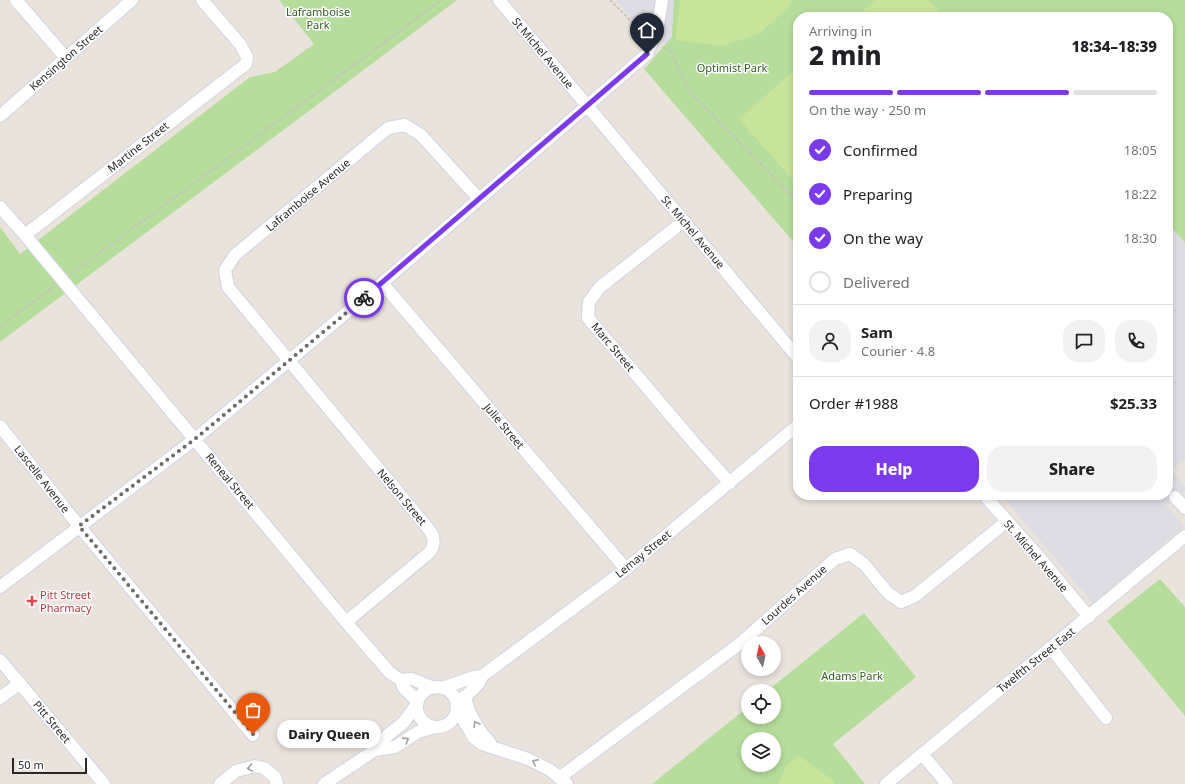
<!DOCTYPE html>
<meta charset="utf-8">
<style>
body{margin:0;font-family:"Noto Sans",sans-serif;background:#f2f2f2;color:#202124;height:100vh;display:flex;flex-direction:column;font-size:15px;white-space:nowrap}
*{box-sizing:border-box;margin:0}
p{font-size:13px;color:#757577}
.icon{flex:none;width:22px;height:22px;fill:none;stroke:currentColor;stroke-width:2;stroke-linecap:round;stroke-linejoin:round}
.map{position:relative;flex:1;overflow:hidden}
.details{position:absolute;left:793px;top:12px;width:380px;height:488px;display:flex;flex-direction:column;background:#fff;border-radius:16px;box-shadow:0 2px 6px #0003}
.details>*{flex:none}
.needle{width:26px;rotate:351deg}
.buttons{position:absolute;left:741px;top:636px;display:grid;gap:8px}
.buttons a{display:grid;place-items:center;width:40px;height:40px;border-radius:50%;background:#fff;box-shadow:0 2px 6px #0003;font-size:20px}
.scale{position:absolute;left:12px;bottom:10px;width:75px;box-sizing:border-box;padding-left:4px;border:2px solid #292929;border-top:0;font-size:11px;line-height:14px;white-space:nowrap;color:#292929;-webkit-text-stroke:3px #fff;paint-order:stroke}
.pin{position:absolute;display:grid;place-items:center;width:34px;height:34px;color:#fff;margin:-41px -17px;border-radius:50% 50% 50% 0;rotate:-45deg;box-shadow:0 0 4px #0007}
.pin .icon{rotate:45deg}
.courier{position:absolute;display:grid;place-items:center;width:40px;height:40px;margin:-20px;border:3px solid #7c3aed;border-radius:50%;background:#fff;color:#222;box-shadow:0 1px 5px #0007}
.bubble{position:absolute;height:28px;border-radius:14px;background:#fff;box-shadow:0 2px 6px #0003;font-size:13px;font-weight:800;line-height:28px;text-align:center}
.overview em{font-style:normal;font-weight:800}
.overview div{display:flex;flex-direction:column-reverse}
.overview{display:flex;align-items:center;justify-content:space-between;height:68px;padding:0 16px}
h1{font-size:26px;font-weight:800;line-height:30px}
.bar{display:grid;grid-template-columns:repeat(4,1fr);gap:6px 4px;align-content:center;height:48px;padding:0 16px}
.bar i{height:5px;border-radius:3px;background:#e0e0e0}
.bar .active{background:#7c3aed}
.bar p{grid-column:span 4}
.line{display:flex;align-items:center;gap:10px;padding:0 16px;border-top:1px solid #e0e0e0}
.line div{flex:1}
.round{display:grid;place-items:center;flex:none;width:42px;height:42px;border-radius:16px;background:#f2f2f2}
ol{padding:0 16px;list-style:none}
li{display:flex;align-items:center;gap:12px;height:44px}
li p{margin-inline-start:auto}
li .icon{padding:4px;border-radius:50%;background:#7c3aed;color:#fff;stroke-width:4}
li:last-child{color:#757577}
li i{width:22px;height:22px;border:2px solid #e0e0e0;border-radius:50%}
.primary-button{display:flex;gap:8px;margin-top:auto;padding:8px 16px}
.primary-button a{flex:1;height:46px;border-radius:16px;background:#7c3aed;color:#fff;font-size:16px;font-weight:800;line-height:46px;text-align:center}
.primary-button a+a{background:#f2f2f2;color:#202124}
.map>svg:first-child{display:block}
</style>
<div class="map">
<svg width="1185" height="784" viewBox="0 0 1185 784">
<rect width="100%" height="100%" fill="#eae3db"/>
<path fill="#dddce3" d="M616,0H674L672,37L666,45L633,20Z
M1168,223L1185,243V459L1171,470L1185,487V490L1167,506L1184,526L1093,603L1001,495H1168Z"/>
<path fill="#b6dd9c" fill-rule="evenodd" d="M279,0H457L0,342V227L20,254L250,77L275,72L314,44Z
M674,0H1185V243L1168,223V17H798V247L644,69L672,37Z
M1160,579L1185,607V716L1107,621Z
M864,613L916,677L833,744L865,784H652L748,707V717H774V691H767ZM748,739H774V765H748Z"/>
<path fill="#c9e498" d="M680,0H792L790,6L760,33L723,46L675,40Z
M876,0H929L944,17H856Z
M798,67V186L739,119Z
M798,755L834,781V784H778L787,765Z"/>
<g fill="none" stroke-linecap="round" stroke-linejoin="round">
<g stroke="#d1d5e1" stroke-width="14">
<path id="minor" d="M16,0L66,58
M499,0L798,358
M0,116L132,0
M0,207L25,235L346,622L390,673L401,680L403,687L417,701
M684,221L600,287L589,302L588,318L695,444L730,483
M25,235L246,64L247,57L240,44L202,0
M382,283L626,569
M0,426L79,526L253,735
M984,495L1040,558L1089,617
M1175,497L1185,508
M0,587L195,439L382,283L647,54L657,31L662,0
M346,622L430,552C436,543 434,535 427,527L228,287L225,270L235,255L388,128L405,125L421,135L479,199
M1051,648L1106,718
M0,660L104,784
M401,680L412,679L434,688
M417 707a20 20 0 1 1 40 0a20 20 0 1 1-40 0Z
M442,688L474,677L482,676
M465,696C467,709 473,721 481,732C484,737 489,739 491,745
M0,698L20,683
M457,705L479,683L482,676L626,569L798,425
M457,709L474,738L482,744L528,759L550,770L567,784
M375,750L395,747L418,732L435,727
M922,754L947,784
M559,778L742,642L835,559L850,554L864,564L888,593L901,602L915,596L1006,522
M220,784L236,771L255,766L264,768L275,777L277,784
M324,784L375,750L388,735L404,722L417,704
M886,784L1185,536"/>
</g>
<path stroke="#c3c3c3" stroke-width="2" stroke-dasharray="3 2" stroke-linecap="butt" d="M610,0L645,35
M662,47L671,51L689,91L798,202
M71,274L441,0
M0,326L54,286"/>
<use href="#minor" stroke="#fff" stroke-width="12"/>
</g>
<defs><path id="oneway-chevron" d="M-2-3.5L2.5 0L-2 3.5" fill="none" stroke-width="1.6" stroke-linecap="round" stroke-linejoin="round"/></defs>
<g stroke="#9f9f9f">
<use href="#oneway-chevron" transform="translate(476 724) rotate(-121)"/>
<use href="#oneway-chevron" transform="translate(406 740) rotate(-33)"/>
<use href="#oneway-chevron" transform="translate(535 762) rotate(-153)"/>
<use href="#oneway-chevron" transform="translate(250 768) rotate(170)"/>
</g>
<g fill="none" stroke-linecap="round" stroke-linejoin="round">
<path stroke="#6d6a67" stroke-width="4" stroke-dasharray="0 7.2" d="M253,734L79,526L195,439L364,298"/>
<path stroke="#7c3aed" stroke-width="5" d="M364,298L647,54"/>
</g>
<path fill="#e0444e" stroke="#fff" stroke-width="1.5" d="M30 595h4v4h4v4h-4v4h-4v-4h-4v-4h4z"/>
<g text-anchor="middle" stroke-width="3" stroke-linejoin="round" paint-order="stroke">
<g font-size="11" fill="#31601f" stroke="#fff">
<text x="318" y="16">Laframboise<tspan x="318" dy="13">Park</tspan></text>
<text x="732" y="72">Optimist Park</text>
<text x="852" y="680">Adams Park</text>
</g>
<g font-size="11" fill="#292929" stroke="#fff">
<text transform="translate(543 53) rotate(50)" y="4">St Michel Avenue</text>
<text transform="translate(66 58) rotate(-41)" y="4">Kensington Street</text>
<text transform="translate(138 147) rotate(-38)" y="4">Martine Street</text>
<text transform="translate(308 195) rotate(-40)" y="4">Laframboise Avenue</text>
<text transform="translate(693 232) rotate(50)" y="4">St. Michel Avenue</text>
<text transform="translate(613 347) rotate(50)" y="4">Marc Street</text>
<text transform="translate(504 426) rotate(50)" y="4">Julie Street</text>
<text transform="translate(42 479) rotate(52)" y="4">Lascelle Avenue</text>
<text transform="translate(230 481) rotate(50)" y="4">Reneal Street</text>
<text transform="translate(402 497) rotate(50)" y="4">Nelson Street</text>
<text transform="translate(643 554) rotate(-39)" y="4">Lemay Street</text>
<text transform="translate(1036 556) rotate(49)" y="4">St. Michel Avenue</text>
<text transform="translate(794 595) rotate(-42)" y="4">Lourdes Avenue</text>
<text transform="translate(1036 660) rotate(-39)" y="4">Twelfth Street East</text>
<text transform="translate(52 722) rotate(50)" y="4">Pitt Street</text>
</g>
<g font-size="11" fill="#be3a42" stroke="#fff" text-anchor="start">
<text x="40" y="599">Pitt Street<tspan x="40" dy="13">Pharmacy</tspan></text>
</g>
</g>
</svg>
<div class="buttons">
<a><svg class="needle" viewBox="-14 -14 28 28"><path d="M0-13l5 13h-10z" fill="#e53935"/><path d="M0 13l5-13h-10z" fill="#757577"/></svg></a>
<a><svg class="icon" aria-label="locate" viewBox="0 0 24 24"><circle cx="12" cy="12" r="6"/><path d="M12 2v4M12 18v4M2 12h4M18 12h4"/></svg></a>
<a><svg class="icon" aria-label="layers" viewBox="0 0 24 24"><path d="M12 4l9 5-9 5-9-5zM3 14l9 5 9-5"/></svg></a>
</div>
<div class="scale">50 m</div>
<div class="pin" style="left:253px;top:734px;background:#ea580c"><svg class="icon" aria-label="bag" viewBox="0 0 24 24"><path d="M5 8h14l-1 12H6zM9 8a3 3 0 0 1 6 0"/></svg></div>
<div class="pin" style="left:647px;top:54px;background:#1f2937"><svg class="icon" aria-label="home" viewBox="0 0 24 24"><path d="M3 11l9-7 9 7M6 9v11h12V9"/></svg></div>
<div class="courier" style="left:364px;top:298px"><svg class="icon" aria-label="bike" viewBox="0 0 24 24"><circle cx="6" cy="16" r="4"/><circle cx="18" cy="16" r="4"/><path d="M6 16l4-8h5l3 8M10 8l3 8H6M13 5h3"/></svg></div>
<div class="bubble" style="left:277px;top:720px;width:104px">Dairy Queen</div>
<section class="details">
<div class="overview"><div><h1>2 min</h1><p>Arriving in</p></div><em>18:34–18:39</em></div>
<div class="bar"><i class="active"></i><i class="active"></i><i class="active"></i><i></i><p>On the way · 250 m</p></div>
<ol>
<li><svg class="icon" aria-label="check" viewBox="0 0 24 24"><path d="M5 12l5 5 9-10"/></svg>Confirmed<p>18:05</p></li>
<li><svg class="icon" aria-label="check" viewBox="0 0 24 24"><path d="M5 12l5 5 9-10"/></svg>Preparing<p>18:22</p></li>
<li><svg class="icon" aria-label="check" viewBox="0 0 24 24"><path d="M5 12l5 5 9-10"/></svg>On the way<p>18:30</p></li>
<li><i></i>Delivered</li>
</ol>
<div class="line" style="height:72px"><a class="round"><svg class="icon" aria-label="person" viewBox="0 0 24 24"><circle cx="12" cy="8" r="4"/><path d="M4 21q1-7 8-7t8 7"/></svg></a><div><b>Sam</b><p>Courier · 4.8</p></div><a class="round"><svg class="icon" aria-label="chat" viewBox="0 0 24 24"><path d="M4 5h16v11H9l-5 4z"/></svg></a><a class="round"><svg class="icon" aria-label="phone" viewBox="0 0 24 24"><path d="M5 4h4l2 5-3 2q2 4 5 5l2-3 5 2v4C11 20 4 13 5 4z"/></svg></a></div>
<div class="line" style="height:52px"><div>Order #1988</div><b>$25.33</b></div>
<div class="primary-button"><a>Help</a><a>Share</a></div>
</section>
</div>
